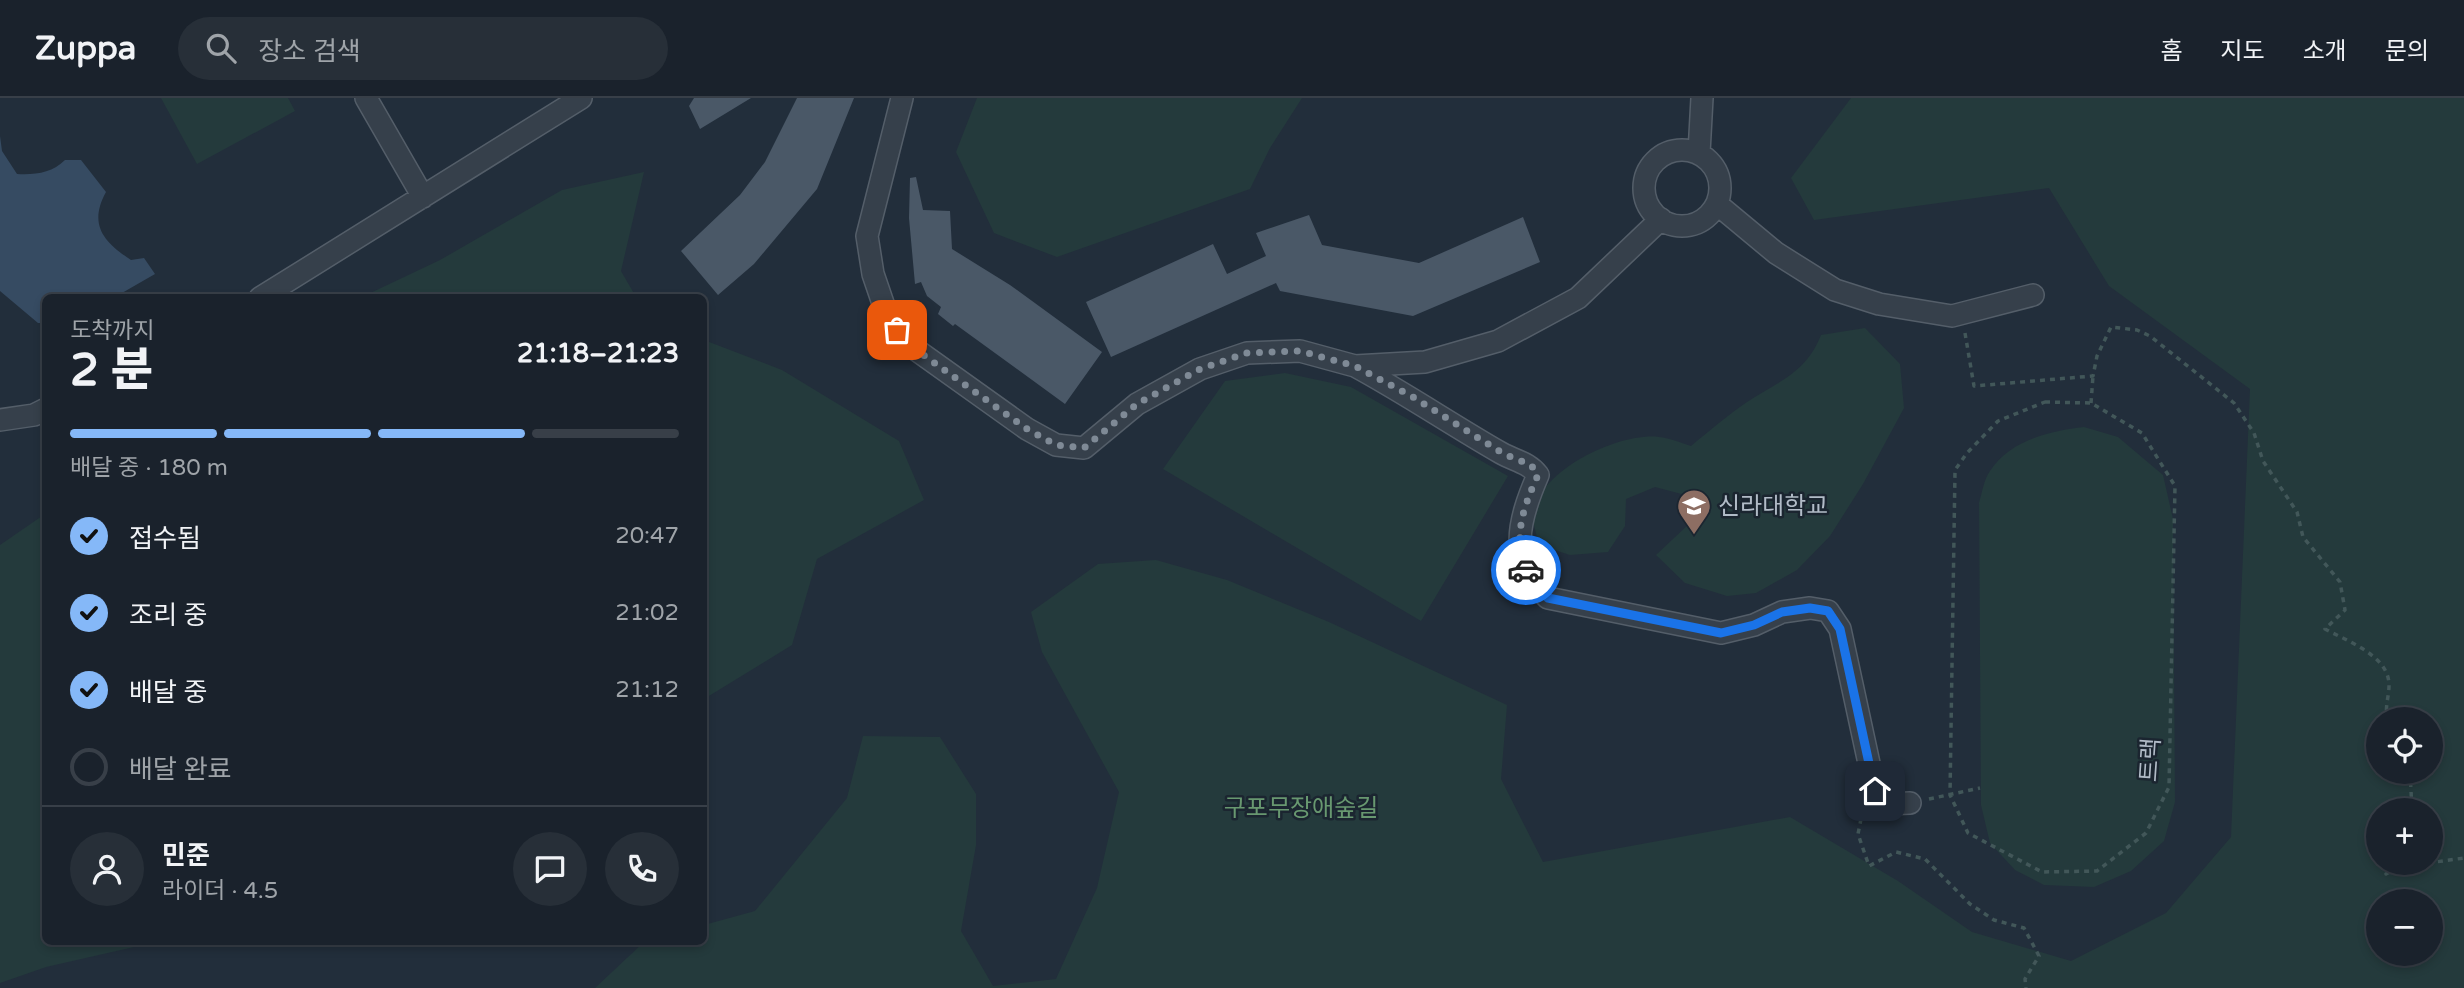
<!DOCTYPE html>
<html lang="ko">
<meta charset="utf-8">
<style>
body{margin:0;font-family:"Varela Round","Noto Sans KR",sans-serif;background:#272f38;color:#f1f3f6;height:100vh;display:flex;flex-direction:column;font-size:26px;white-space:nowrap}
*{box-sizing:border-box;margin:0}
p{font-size:23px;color:#9fa4a9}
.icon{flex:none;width:38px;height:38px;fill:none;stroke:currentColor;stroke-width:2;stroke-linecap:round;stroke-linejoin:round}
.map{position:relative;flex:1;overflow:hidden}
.drawer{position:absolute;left:42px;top:196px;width:665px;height:651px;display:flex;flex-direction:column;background:#1a222c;border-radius:10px;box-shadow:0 4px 10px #0003,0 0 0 2px #383f48}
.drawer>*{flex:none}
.buttons{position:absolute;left:2366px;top:609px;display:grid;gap:14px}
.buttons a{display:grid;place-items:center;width:77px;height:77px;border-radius:50%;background:#1a222c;box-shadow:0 4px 10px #0003,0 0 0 2px #383f48;font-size:35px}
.pin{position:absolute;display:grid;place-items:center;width:60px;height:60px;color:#fff;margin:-30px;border-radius:14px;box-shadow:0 4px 10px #0006}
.courier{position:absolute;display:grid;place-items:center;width:70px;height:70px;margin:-35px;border:5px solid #1a73e8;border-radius:50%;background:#fff;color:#222;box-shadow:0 2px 9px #0007}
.headline em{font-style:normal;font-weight:800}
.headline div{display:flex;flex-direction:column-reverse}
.headline{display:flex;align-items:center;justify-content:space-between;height:119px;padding:0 28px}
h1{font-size:46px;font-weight:800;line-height:52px}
.bar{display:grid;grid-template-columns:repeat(4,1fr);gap:10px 7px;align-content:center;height:84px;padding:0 28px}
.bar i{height:9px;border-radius:5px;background:#383f48}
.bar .on{background:#85b8f8}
.bar p{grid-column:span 4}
.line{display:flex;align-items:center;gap:18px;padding:0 28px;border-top:2px solid #383f48}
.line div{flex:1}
.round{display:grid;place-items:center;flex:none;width:74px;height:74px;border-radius:37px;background:#272f38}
ol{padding:0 28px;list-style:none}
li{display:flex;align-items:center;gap:21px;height:77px}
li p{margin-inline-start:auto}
li .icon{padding:7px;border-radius:50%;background:#85b8f8;color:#111;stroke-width:4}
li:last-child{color:#9fa4a9}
li i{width:38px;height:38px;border:4px solid #383f48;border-radius:50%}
header{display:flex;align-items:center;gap:42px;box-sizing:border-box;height:98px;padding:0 35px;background:#1a222c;border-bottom:2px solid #383f48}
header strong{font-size:33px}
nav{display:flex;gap:38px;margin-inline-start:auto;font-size:24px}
.search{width:490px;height:63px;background:#272f38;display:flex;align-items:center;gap:18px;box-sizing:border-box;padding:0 24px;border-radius:38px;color:#9fa4a9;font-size:26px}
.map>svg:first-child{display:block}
</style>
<header>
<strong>Zuppa</strong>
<div class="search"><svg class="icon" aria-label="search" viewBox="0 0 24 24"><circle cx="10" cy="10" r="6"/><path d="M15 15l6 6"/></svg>장소 검색</div>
<nav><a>홈</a><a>지도</a><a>소개</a><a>문의</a></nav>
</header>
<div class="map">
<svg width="2464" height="890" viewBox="0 0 2464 890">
<rect width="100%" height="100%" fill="#222e3b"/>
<path fill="#243a3c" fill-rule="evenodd" d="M161,0H288L295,13L197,66Z
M977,0H1302L1270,50L1250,91L1057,159L994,135L956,54Z
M1851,0H2464V890H595L644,844H704V827L755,813L847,700L863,638L940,639L976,696V747L961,833L993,888L1056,881L1097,790L1119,694L1042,554L1031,514L1098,466L1156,462L1227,482L1329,524L1507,607L1501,681L1543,764L1790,719L1898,783L1972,834L2071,863L2166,815L2231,739L2250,291L2109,188L2049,90L1814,122L1791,80ZM2378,621H2431V674H2378ZM2431,712V765H2378V712ZM2431,803V856H2378V803Z
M644,74L621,173L636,199H362L440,162L562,92Z
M1865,230L1900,266L1904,310L1863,386L1830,438L1797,472L1756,495L1727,498L1685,485L1656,457L1690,425L1689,398L1655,389L1626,401L1625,428L1608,454L1570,457L1539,447C1537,438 1532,424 1533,415C1540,372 1619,334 1659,339C1670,340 1681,345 1691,348C1709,333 1728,317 1747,304C1779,283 1806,275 1821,237Z
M704,242L782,272L899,343L924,402L817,461L792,547L704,601Z
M1285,275L1351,289L1508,378L1421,523L1163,371L1225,283Z
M2084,329L2118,339L2163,377L2173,421L2175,704L2164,743L2131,773L2094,789L2044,787L2015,772L1990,745L1981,707L1979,405C1982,395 1984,381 1990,373C2010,342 2050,333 2084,329Z
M45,416L46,844H156L46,869L0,885V447Z"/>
<path fill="#364b62" d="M0,38L2,53L17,76C35,77 52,75 65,62H81L106,94C88,127 104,144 131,162L144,160L155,176L115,199L46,200L45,225H38L0,193Z"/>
<path fill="#4a5867" d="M694,0H751L700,31L689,8Z
M797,0H854L817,91L754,166L718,197L681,153L740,97L765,64Z
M916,79L923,112L950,113L952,151L1010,187L1102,254L1065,306L955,226L953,228L938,216L941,209L927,198L921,184L915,186L909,120L910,80Z
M1309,117L1322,147L1419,165L1523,119L1540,164L1413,218L1280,193L1276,185L1111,259L1086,204L1213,146L1227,176L1266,158L1256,135Z"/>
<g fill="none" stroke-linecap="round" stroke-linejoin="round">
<g stroke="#545e69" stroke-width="24">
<path id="minor" d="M366,0L423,99
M902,0L867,138L873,176L887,217L908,246L1027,331L1056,347L1084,350L1137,306L1200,271L1247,255L1300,253L1355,268L1425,264L1498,243L1578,200L1661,121
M1644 90a38 38 0 1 1 76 0a38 38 0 1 1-76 0Z
M1699,55L1702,0
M1717,106L1776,155L1835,192L1879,206L1952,218L2033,197
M260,200L581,0
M1355,268C1405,295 1452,327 1501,355C1515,363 1528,364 1538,377C1518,423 1507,463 1548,500L1721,535L1754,527L1782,514L1810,510L1828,513L1840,531L1875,693L1885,706L1910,705
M0,322L34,317L46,311"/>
</g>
<path stroke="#425759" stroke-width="3.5" stroke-dasharray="5 5" stroke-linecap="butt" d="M1965,235L1974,288L2093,278L2097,258L2111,229L2137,232L2150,238L2234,305L2254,335L2263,363L2297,414L2303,439L2340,484L2345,512L2325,531C2347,543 2390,558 2389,588C2389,599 2384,611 2388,621
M2045,304L2091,305L2142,335L2175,388L2169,689L2146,735L2097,773L2042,774L1968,735L1950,697L1955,372L1967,355L1998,323Z
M2091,305L2093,278
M2410,674L2412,712
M1929,701L1980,690
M1863,711L1858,736L1869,768L1896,754L1925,761L1970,806L1994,822L2024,830L2039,858L2025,881L2026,890
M2387,765L2386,776L2406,765
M2428,765L2464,760"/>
<use href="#minor" stroke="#36404b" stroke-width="21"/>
</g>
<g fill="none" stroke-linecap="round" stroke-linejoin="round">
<path stroke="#7f8a96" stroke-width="7" stroke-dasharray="0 12.6" d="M897,232L908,246L1027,331L1056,347L1084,350L1137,306L1200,271L1247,255L1300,253L1355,268L1413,299L1504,356L1531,367L1538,377C1523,410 1513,437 1526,472"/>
<path stroke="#1a73e8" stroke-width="9" d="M1526,472L1532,486L1548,500L1721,535L1754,527L1782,514L1810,510L1828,513L1840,531L1875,693"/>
</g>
<defs>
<g id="university-pin" transform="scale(1.75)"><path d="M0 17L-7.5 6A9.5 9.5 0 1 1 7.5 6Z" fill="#8d6e63" stroke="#1b2530"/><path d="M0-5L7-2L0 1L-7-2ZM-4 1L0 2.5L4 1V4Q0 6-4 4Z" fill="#fff"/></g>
</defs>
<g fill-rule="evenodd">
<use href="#university-pin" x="1694" y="408"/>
</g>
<g text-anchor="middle" stroke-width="5" stroke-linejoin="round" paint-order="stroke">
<g font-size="24" fill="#b1bbc7" stroke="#1b2530" text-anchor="start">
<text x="1718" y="416">신라대학교</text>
</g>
<g font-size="24" fill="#b1bbc7" stroke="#1b2530">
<text transform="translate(2150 662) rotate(-86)" y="8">트랙</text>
</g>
<g font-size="24" fill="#689870" stroke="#1b2530">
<text x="1301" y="718">구포무장애숲길</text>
</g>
</g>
</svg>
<div class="buttons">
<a><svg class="icon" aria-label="locate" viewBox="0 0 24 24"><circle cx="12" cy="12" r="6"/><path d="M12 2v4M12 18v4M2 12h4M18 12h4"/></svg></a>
<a>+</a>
<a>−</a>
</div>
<div class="pin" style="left:897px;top:232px;background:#ea580c"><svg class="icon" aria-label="bag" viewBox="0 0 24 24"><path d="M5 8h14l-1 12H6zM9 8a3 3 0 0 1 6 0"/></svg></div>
<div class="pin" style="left:1875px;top:693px;background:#1f2937"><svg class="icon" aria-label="home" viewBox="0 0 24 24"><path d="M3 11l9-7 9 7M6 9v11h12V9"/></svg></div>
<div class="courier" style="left:1526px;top:472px"><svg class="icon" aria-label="car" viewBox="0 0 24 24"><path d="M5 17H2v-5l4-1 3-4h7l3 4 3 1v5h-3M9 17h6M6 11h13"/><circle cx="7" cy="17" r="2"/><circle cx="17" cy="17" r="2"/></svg></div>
<section class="drawer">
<div class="headline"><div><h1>2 분</h1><p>도착까지</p></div><em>21:18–21:23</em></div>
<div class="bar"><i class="on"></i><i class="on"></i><i class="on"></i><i></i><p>배달 중 · 180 m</p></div>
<ol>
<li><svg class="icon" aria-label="check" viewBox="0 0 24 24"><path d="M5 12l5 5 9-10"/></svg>접수됨<p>20:47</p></li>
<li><svg class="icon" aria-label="check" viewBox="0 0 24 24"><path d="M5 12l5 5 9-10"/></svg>조리 중<p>21:02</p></li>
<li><svg class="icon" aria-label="check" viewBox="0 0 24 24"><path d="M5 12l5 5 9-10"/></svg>배달 중<p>21:12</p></li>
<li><i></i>배달 완료</li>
</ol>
<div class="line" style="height:126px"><a class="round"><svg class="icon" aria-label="person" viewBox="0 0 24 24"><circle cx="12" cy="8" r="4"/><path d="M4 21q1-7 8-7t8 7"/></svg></a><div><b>민준</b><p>라이더 · 4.5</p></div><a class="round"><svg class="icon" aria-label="chat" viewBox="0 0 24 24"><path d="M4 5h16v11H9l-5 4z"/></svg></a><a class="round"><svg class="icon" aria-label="phone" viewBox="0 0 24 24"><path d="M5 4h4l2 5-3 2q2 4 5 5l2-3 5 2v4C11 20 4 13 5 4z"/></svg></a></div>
</section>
</div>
